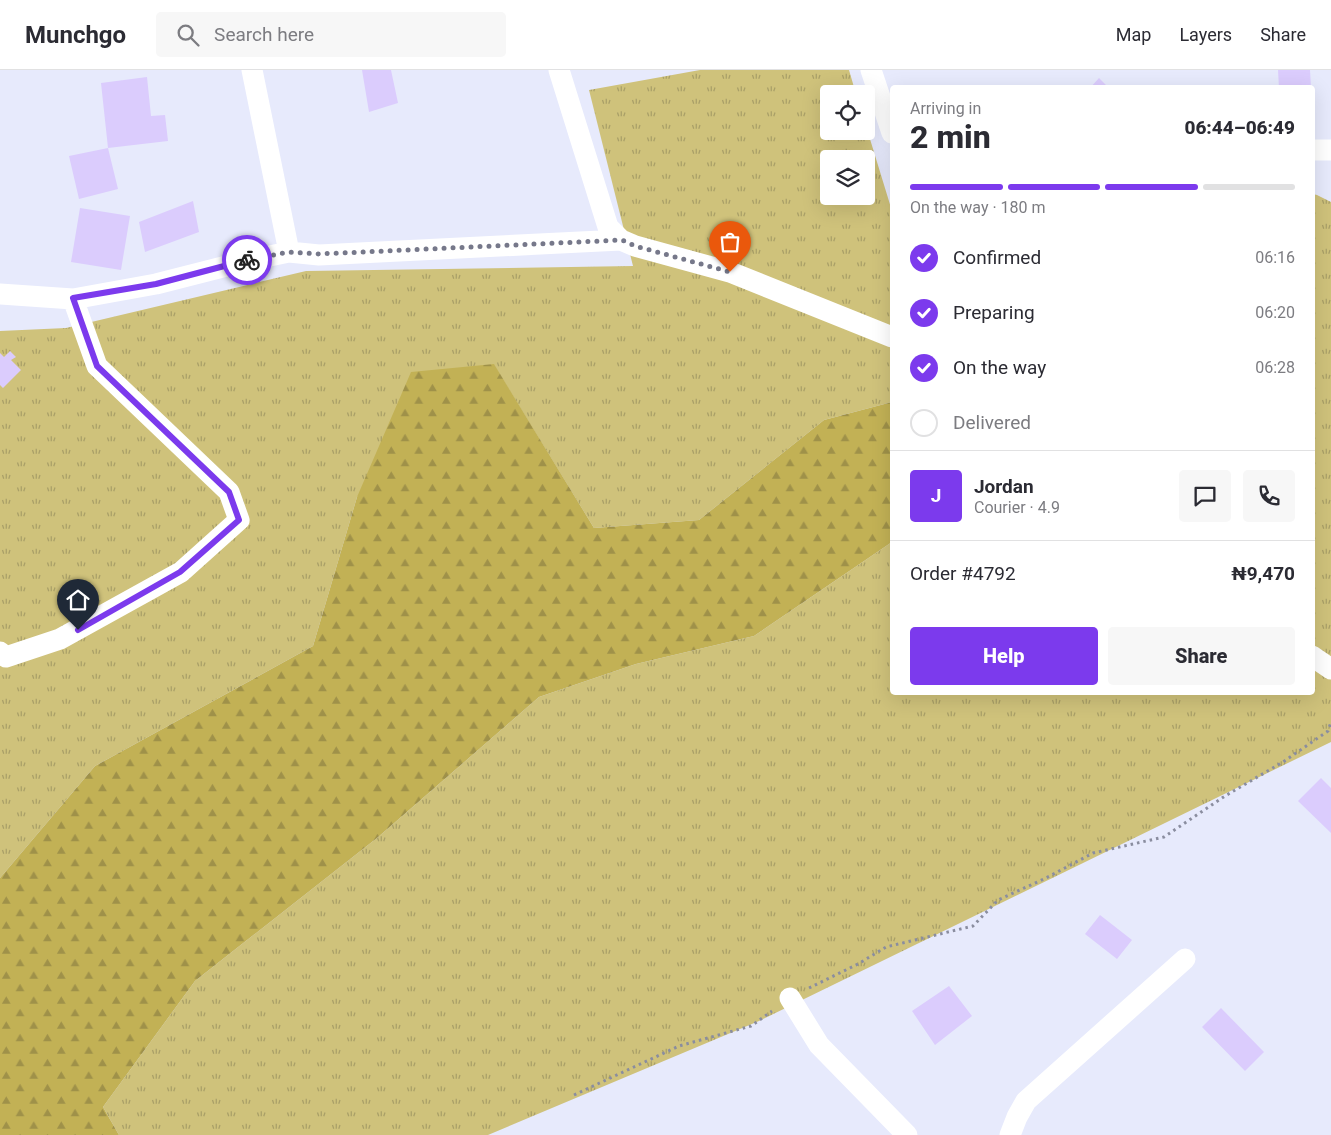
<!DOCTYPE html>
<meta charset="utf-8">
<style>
body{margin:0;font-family:Roboto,sans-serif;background:#f7f7f7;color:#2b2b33;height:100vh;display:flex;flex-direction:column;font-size:19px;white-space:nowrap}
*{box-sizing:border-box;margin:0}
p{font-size:16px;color:#7c7c81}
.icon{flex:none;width:28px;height:28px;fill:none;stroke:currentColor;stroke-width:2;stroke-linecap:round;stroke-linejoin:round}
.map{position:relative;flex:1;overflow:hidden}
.side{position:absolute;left:890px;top:15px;width:425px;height:610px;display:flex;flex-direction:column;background:#fff;border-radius:5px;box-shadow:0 5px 20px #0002}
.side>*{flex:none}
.fabs{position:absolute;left:820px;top:15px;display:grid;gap:10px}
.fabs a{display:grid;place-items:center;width:55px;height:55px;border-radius:5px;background:#fff;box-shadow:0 5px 20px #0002;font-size:25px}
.pin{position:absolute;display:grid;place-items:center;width:42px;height:42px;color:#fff;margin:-51px -21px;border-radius:50% 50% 50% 0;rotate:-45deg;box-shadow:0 0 5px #0007}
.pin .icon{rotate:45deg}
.courier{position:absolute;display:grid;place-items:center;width:50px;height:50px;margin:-25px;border:4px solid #7c3aed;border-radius:50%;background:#fff;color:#222;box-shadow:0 1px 6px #0007}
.head em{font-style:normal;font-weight:800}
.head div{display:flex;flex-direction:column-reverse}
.head{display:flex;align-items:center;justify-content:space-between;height:85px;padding:0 20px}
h1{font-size:32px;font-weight:800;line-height:38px}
.bar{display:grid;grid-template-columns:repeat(4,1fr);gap:8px 5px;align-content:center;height:60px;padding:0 20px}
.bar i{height:6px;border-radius:4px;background:#e1e1e2}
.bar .selected{background:#7c3aed}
.bar p{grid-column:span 4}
.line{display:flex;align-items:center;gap:12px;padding:0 20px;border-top:1px solid #e1e1e2}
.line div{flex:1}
.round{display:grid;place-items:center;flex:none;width:52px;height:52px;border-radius:5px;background:#f7f7f7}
ol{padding:0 20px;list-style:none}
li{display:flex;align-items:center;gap:15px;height:55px}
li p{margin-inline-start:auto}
li .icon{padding:5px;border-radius:50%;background:#7c3aed;color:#fff;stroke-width:4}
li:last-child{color:#7c7c81}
li i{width:28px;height:28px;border:2px solid #e1e1e2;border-radius:50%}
.primary-button{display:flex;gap:10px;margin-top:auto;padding:10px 20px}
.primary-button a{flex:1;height:58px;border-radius:5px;background:#7c3aed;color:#fff;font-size:20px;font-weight:800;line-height:58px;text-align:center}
.primary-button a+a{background:#f7f7f7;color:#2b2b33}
header{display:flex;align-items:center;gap:30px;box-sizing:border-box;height:70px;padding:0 25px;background:#fff;border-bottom:1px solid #e1e1e2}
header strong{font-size:24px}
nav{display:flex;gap:28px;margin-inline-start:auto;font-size:18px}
.search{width:350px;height:45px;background:#f7f7f7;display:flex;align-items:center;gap:12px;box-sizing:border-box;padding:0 18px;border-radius:5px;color:#7c7c81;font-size:19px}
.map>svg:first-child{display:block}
</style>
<header>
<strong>Munchgo</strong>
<div class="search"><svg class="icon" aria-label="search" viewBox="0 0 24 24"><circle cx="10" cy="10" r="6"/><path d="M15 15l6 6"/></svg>Search here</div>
<nav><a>Map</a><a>Layers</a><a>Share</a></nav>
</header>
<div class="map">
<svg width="1331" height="1065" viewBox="0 0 1331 1065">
<defs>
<pattern id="grass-tufts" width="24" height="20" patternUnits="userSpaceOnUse" patternTransform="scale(1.25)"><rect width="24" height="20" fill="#cfc27b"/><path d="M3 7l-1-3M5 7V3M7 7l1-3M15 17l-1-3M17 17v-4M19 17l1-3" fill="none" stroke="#a99f67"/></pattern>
<pattern id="forest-firs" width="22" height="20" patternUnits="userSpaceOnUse" patternTransform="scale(1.25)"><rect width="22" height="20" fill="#c2b155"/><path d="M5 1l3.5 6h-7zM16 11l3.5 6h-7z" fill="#9f9149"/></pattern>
</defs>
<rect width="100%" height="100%" fill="#e7eafc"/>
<path fill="url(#grass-tufts)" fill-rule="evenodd" d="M700,0H849L856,24H829V61H866V56L892,141V332L824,350L699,450L594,458L494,295L357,427L313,576L95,696L0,808V261L66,258L306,201L633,196L589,20ZM829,89H866V126H829Z
M1313,124L1317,125L1331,132V672L759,951L488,1065H119L103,1037L195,911L377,768L539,627L636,594L754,566L892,472V622H1312Z"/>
<path fill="url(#forest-firs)" d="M494,294L594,458L699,450L824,350L892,332V472L754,566L636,594L539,627L377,768L195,911L103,1037L119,1065H0V808L95,696L313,576L357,427L411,302Z"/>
<path fill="#dbccfd" d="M362,0H391L398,33L369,42Z
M1278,0H1310L1311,18H1279Z
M147,7L151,46L165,45L168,71L108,78L101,13Z
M1099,8L1109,18H1090Z
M108,78L118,119L79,129L69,86Z
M193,131L199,162L145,182L139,152Z
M80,138L130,146L121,200L71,192Z
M10,281L16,287L11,290L21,300L3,318L0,315V283L4,287Z
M1321,708L1331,718V763L1298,731Z
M1100,845L1132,870L1117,889L1085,864Z
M949,916L972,946L935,975L912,941Z
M1221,938L1264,982L1245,1001L1202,957Z"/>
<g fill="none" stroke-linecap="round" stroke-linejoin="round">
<path stroke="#8a8d9f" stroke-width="3" stroke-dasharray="2.5 4" stroke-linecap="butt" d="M809,918L858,894L886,877L973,856L998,830L1046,808L1093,783L1164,767L1225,726L1283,692L1328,661L1331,652
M574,1025L679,976L751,956L772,941"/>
<path stroke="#fff" stroke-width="21" d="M252,0L289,182
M559,0L608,157L621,170L635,176L730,202L892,267
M871,0L892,63
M1312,80H1331
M0,224L73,229L156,214L250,190L289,182L319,185L621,170
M0,582L6,587L60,569L181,502L239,450L229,422L97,296L73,229
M1312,586L1331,599
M790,928L819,975L907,1065
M1010,1065L1017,1047L1026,1031L1185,889"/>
</g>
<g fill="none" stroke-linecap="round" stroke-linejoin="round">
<path stroke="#76788a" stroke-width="5" stroke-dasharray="0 9" d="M247,190L289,182L319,184L622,170L635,176L730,202"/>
<path stroke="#7c3aed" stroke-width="6" d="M78,560L180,502L239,450L229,422L97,296L73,228L156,214L247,190"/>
</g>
</svg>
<div class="fabs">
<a><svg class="icon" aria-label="locate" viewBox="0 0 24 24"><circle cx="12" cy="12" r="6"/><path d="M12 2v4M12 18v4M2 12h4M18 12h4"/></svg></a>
<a><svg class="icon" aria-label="layers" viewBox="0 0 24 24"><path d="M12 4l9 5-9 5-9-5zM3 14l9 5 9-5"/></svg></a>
</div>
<div class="pin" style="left:730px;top:202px;background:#ea580c"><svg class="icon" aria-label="bag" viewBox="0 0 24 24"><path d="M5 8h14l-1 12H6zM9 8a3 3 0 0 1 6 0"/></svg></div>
<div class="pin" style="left:78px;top:560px;background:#1f2937"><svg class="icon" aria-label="home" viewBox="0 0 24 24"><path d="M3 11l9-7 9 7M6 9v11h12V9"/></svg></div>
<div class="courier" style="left:247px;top:190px"><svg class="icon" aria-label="bike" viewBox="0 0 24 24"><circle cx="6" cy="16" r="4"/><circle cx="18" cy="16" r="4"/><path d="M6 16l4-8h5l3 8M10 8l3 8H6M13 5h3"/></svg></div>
<section class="side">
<div class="head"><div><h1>2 min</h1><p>Arriving in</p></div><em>06:44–06:49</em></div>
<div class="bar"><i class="selected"></i><i class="selected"></i><i class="selected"></i><i></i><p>On the way · 180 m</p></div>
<ol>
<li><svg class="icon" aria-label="check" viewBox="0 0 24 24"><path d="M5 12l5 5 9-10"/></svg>Confirmed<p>06:16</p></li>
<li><svg class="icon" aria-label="check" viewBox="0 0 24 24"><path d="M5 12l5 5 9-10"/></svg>Preparing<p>06:20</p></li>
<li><svg class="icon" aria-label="check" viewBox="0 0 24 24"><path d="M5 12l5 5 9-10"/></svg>On the way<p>06:28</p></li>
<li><i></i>Delivered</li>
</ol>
<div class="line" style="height:90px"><b class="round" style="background:#7c3aed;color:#fff">J</b><div><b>Jordan</b><p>Courier · 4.9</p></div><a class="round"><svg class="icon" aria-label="chat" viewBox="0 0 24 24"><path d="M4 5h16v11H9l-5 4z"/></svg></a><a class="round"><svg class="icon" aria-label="phone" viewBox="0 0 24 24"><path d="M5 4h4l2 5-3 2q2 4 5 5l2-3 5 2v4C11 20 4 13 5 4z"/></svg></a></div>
<div class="line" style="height:65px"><div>Order #4792</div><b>₦9,470</b></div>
<div class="primary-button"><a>Help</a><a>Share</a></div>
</section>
</div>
